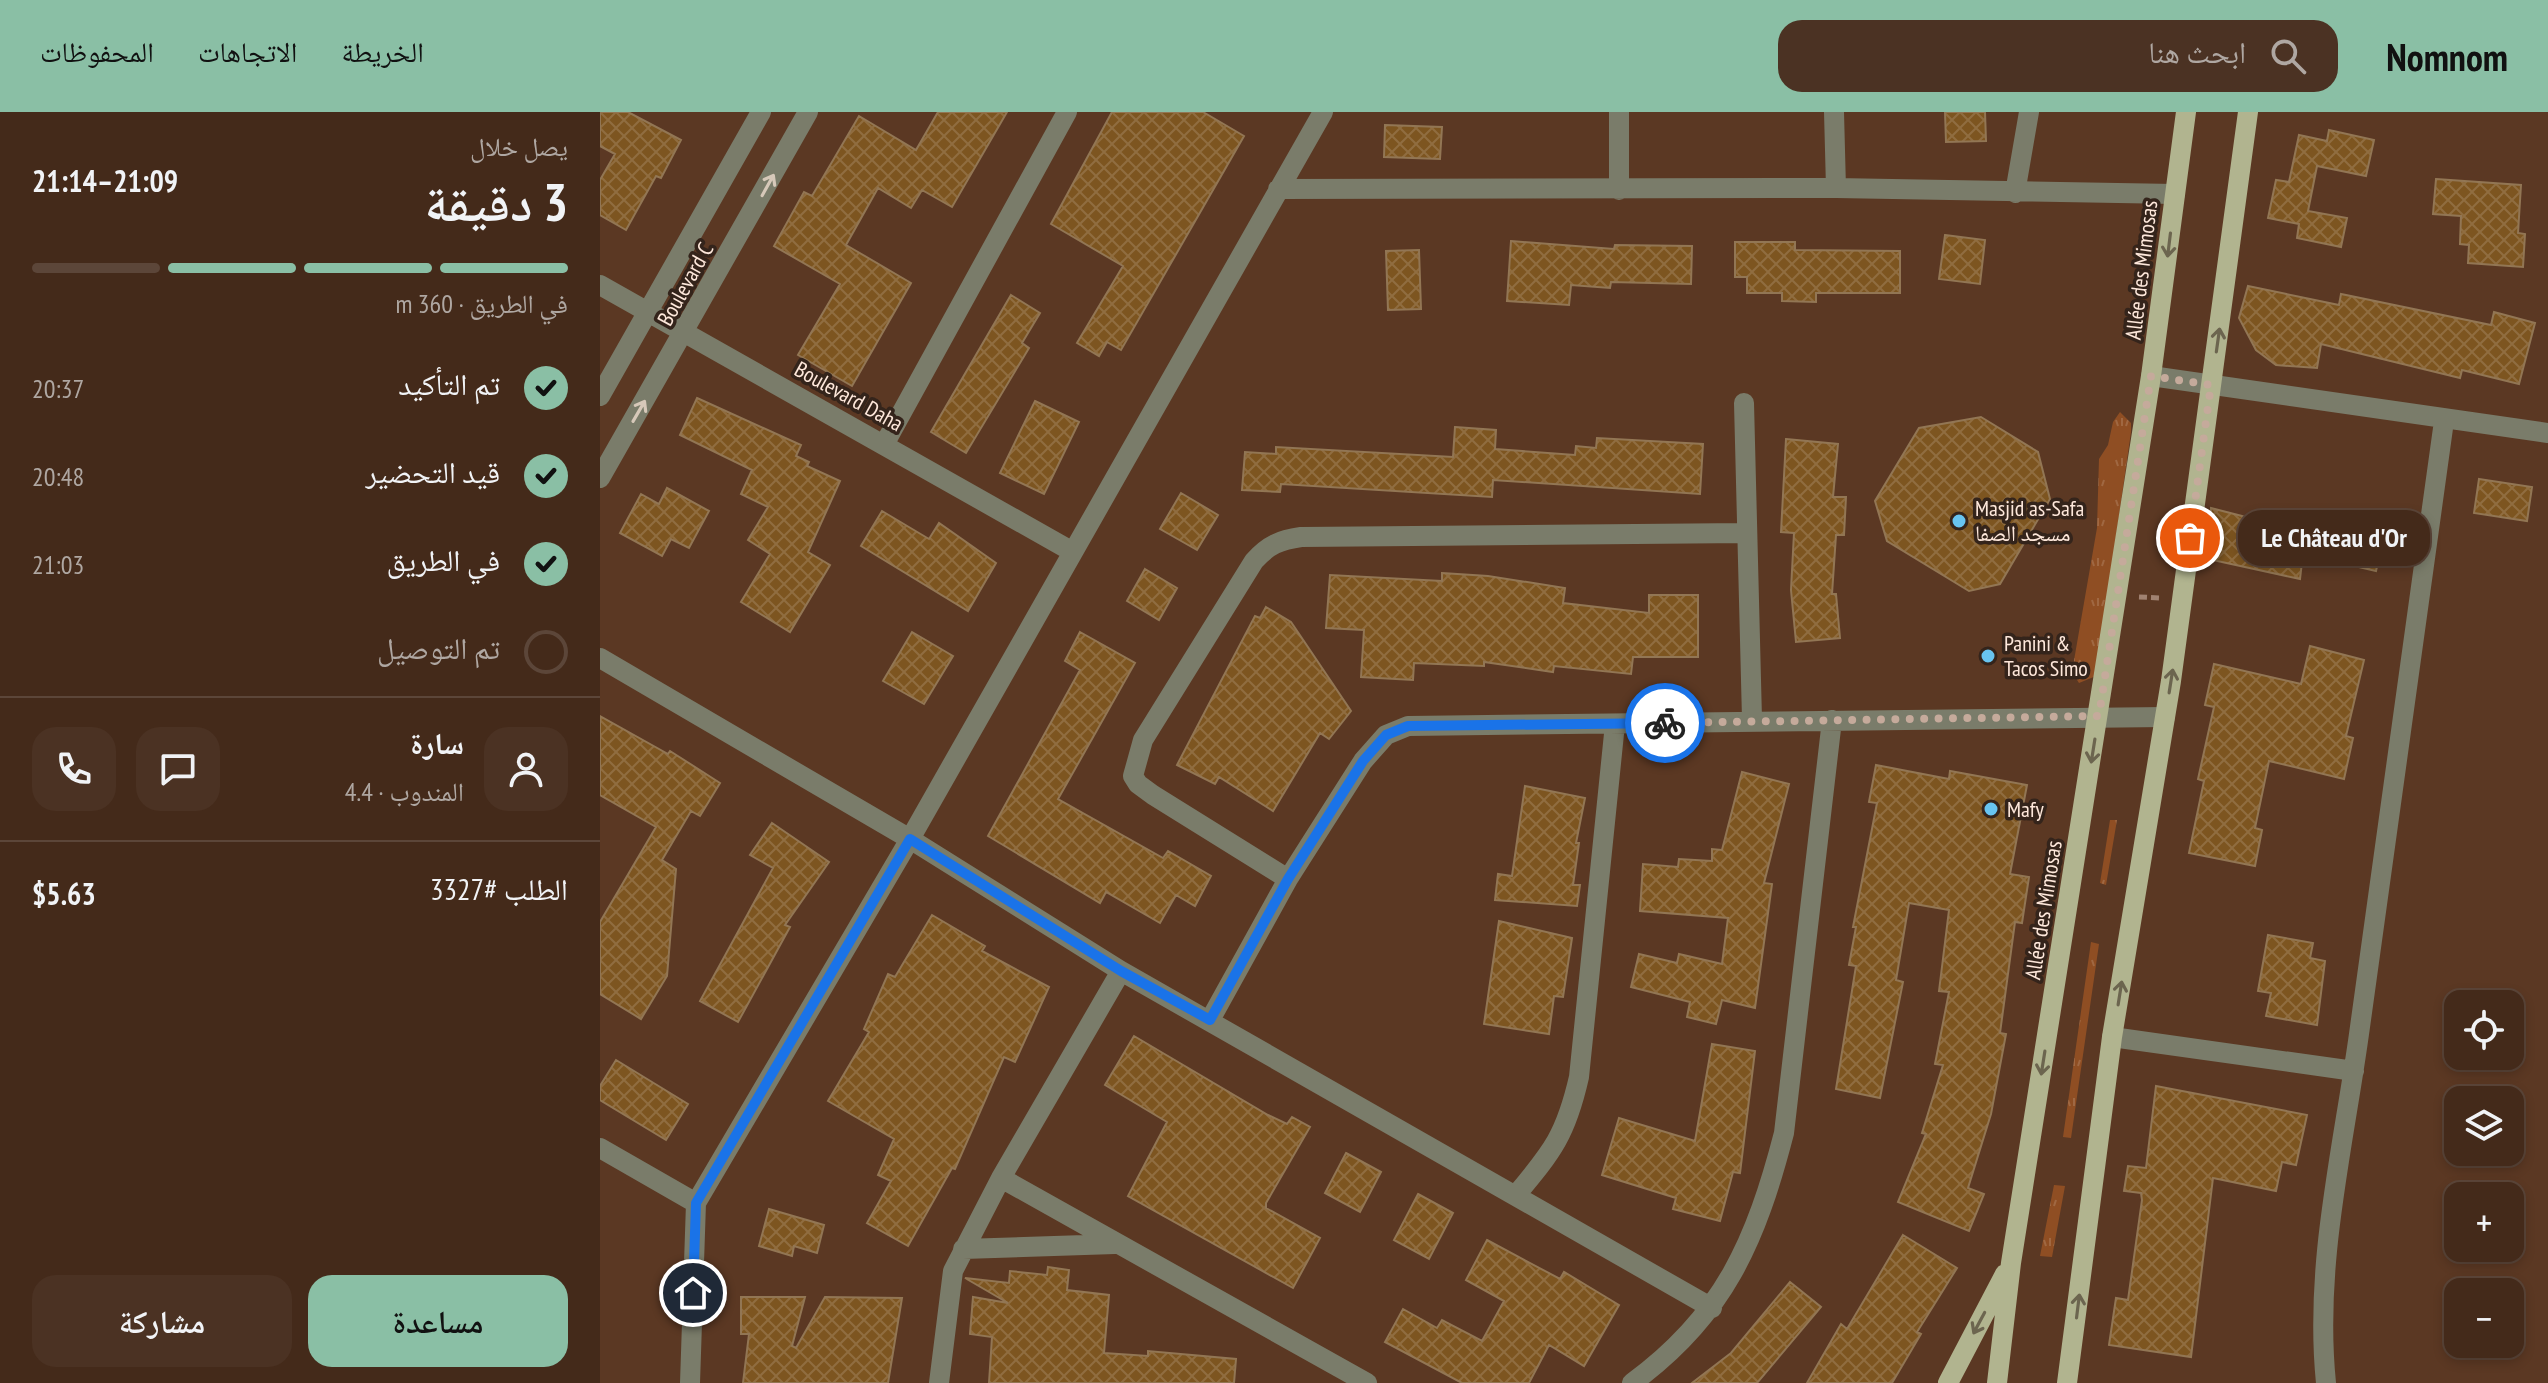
<!DOCTYPE html>
<html lang="ar">
<meta charset="utf-8">
<style>
body{margin:0;font-family:"PT Sans Narrow","Noto Naskh Arabic",sans-serif;background:#4b3223;color:#f1f3f6;direction:rtl;height:100vh;display:flex;flex-direction:column;font-size:30px;white-space:nowrap}
*{box-sizing:border-box;margin:0}
p{font-size:26px;color:#afa7a2}
.icon{flex:none;width:44px;height:44px;fill:none;stroke:currentColor;stroke-width:2;stroke-linecap:round;stroke-linejoin:round}
.map{position:relative;flex:1;overflow:hidden;direction:ltr}
.side{display:flex;flex-direction:column;background:#442a1a;width:600px}
.side>*{flex:none}
.buttons{position:absolute;left:1844px;top:878px;display:grid;gap:16px}
.buttons a{display:grid;place-items:center;width:80px;height:80px;border-radius:16px;background:#442a1a;box-shadow:0 4px 12px #0003,0 0 0 2px #5c4639;font-size:40px}
.pin{position:absolute;display:grid;place-items:center;width:68px;height:68px;color:#fff;margin:-34px;border:4px solid #fff;border-radius:50%;box-shadow:0 2px 8px #0007}
.courier{position:absolute;display:grid;place-items:center;width:80px;height:80px;margin:-40px;border:6px solid #1a73e8;border-radius:50%;background:#fff;color:#222;box-shadow:0 2px 10px #0007}
.bubble{position:absolute;height:56px;border-radius:24px;background:#442a1a;box-shadow:0 4px 12px #0003,0 0 0 2px #5c4639;font-size:26px;font-weight:600;line-height:56px;text-align:center;direction:rtl}
.head em{font-style:normal;font-weight:600}
.head div{display:flex;flex-direction:column-reverse}
.head{display:flex;align-items:center;justify-content:space-between;height:136px;padding:0 32px}
h1{font-size:52px;font-weight:600;line-height:60px}
.bar{display:grid;grid-template-columns:repeat(4,1fr);gap:12px 8px;align-content:center;height:96px;padding:0 32px}
.bar i{height:10px;border-radius:6px;background:#5c4639}
.bar .selected{background:#8abfa5}
.bar p{grid-column:span 4}
.line{display:flex;align-items:center;gap:20px;padding:0 32px;border-top:2px solid #5c4639}
.line div{flex:1}
.round{display:grid;place-items:center;flex:none;width:84px;height:84px;border-radius:24px;background:#4b3223}
ol{padding:0 32px;list-style:none}
li{display:flex;align-items:center;gap:24px;height:88px}
li p{margin-inline-start:auto}
li .icon{padding:8px;border-radius:50%;background:#8abfa5;color:#111;stroke-width:4}
li:last-child{color:#afa7a2}
li i{width:44px;height:44px;border:4px solid #5c4639;border-radius:50%}
.primary-button{display:flex;gap:16px;margin-top:auto;padding:16px 32px}
.primary-button a{flex:1;height:92px;border-radius:24px;background:#8abfa5;color:#111;font-size:32px;font-weight:600;line-height:92px;text-align:center}
.primary-button a+a{background:#4b3223;color:#f1f3f6}
header{display:flex;align-items:center;gap:48px;box-sizing:border-box;height:112px;padding:0 40px;background:#8abfa5;color:#111}
header strong{font-size:38px}
nav{display:flex;gap:44px;margin-inline-start:auto;font-size:28px}
.search{width:560px;height:72px;background:#4b3223;display:flex;align-items:center;gap:20px;box-sizing:border-box;padding:0 28px;border-radius:24px;color:#afa7a2;font-size:30px}
main{display:flex;flex:1;min-height:0}
.map>svg:first-child{display:block}
</style>
<header>
<strong>Nomnom</strong>
<div class="search"><svg class="icon" aria-label="search" viewBox="0 0 24 24"><circle cx="10" cy="10" r="6"/><path d="M15 15l6 6"/></svg>ابحث هنا</div>
<nav><a>الخريطة</a><a>الاتجاهات</a><a>المحفوظات</a></nav>
</header>
<main>
<div class="map">
<svg width="1948" height="1271" viewBox="0 0 1948 1271">
<defs>
<pattern id="grass-tufts" width="24" height="20" patternUnits="userSpaceOnUse" patternTransform="scale(2)"><rect width="24" height="20" fill="#8f4e23"/><path d="M3 7l-1-3M5 7V3M7 7l1-3M15 17l-1-3M17 17v-4M19 17l1-3" fill="none" stroke="#a06842"/></pattern>
<pattern id="building-cross-hatch" width="8" height="8" patternUnits="userSpaceOnUse" patternTransform="scale(2)"><rect width="8" height="8" fill="#7d5520"/><path d="M0 0l8 8M0 8l8-8" fill="none" stroke="#906d40"/></pattern>
</defs>
<rect width="100%" height="100%" fill="#5b3823"/>
<path fill="url(#grass-tufts)" d="M1520,300L1531,311V320L1496,564L1479,571L1472,560L1497,416L1499,347L1508,333L1513,310Z
M1510,708H1517L1506,773L1500,771Z
M1491,830L1499,832L1471,1026L1463,1025Z
M1454,1073L1465,1074L1452,1145L1440,1144Z"/>
<path fill="url(#building-cross-hatch)" stroke="#927654" stroke-width="2" d="M0,0H28L81,28L61,66L56,64L26,118L0,103V68L15,42L0,34Z
M338,0H407L352,95L322,78L311,96L278,76L246,133L311,171L252,274L198,243L240,172L174,134L204,80L212,84L259,4L316,38Z
M512,0H603L644,24L521,238L507,230L499,244L477,231L523,154L451,112Z
M1345,0H1385L1386,29L1346,30Z
M785,13L842,15L840,47L784,45Z
M1729,18L1774,28L1766,64L1717,54L1708,99L1747,106L1741,135L1697,126L1699,112L1668,106L1676,68L1689,70L1699,23L1727,29Z
M1836,67L1921,73L1918,121L1925,122L1923,155L1868,151L1869,133L1860,132L1861,104L1833,102Z
M1345,123L1385,128L1380,172L1339,167Z
M911,129L1014,137L1015,133L1092,134L1091,172L1011,170L1010,176L971,173L969,193L907,189Z
M1135,130H1195V138L1300,139V181H1216V190L1182,189V181H1147V165H1135Z
M819,138L821,197L788,198L786,139Z
M1648,174L1739,193L1741,182L1891,213L1894,200L1935,211L1919,272L1862,258L1860,266L1721,232L1717,256L1676,253L1656,238L1639,206Z
M411,183L440,201L422,231L429,236L366,341L331,320Z
M97,286L201,333L196,344L209,350L207,354L240,369L208,440L230,453L190,520L141,490L170,442L148,428L168,395L141,382L152,358L80,323Z
M435,289L479,310L444,382L400,361Z
M1381,305L1438,340L1450,387L1400,472L1369,479L1287,429L1275,389L1319,316Z
M855,315L896,318L895,337L975,343L976,334L996,336L997,326L1103,332L1100,382L893,368L892,385L681,372L680,380L642,378L645,340L676,342V335L853,345Z
M1186,327L1238,332L1233,385H1246L1244,423H1236L1232,482H1236L1240,526L1196,530L1191,478L1194,421L1181,420Z
M1879,367L1932,375L1927,409L1874,401Z
M67,376L109,399L89,436L71,427L62,444L20,421L41,382L59,392Z
M581,381L618,403L597,438L560,417Z
M1611,396L1735,428L1740,405L1786,415L1776,459L1703,442L1700,467L1608,447Z
M282,399L329,427L339,411L396,451L368,499L261,434Z
M545,457L577,476L559,508L527,489Z
M842,461L888,464L965,476L963,491L1049,501V483H1098V545H1033L1031,562L954,554L953,560L884,550V554L814,551L813,568L761,565L764,518L726,516L730,463L842,469Z
M666,495L691,510L751,599L729,627L720,621L673,699L619,665L615,672L577,653L655,504L660,506Z
M312,520L353,544L324,592L283,569Z
M480,520L535,551L458,687L563,746L568,739L611,764L595,794L576,783L560,811L506,780L500,791L388,724L480,558L465,549Z
M1710,534L1764,548L1746,624L1753,626L1744,667L1669,649L1655,716L1662,718L1655,754L1589,741L1604,669L1598,667L1614,595L1605,593L1614,552L1701,572Z
M0,604L68,642L70,639L120,671L100,704L91,699L62,748L76,757L67,864L41,907L0,882V810L56,715L0,683Z
M1276,653L1349,667L1350,659L1427,673L1410,762L1429,765L1422,811L1415,810L1400,921L1406,922L1391,1002L1368,1076L1384,1082L1369,1119L1298,1090L1326,1022L1322,1021L1343,953L1335,952L1349,880L1339,879L1349,798L1309,791L1296,868L1303,870L1280,986L1236,977L1256,854L1249,853L1256,815H1253L1277,691L1269,690Z
M1142,660L1189,672L1164,771L1172,772L1155,896L1122,888L1116,912L1087,905L1090,890L1031,875L1039,842L1077,851L1079,842L1122,852L1128,806L1040,799L1043,752L1078,755L1079,747L1112,749V737L1122,738Z
M925,674L985,686L976,731H979L973,773H980L977,794L895,788L898,762L912,764Z
M172,711L229,750L185,813L190,815L138,910L100,889L173,756L150,743Z
M332,803L385,834L382,839L449,875L415,950L404,945L355,1057L352,1056L308,1134L267,1111L291,1069L278,1063L294,1027L228,989L269,920L264,917L288,862L295,865Z
M899,809L972,826L963,885L954,884L949,922L884,912Z
M1668,823L1713,831L1710,846L1725,849L1717,913L1666,904L1671,881L1658,879Z
M534,924L668,1003L687,1012L692,1005L710,1015L666,1091V1096L720,1126L693,1176L528,1084L567,1010L505,973Z
M1112,932L1155,939L1140,1061L1133,1060L1120,1109L1073,1097L1076,1086L1002,1063L1019,1006L1095,1029Z
M16,948L88,992L66,1028L0,988V974Z
M1556,974L1707,1003L1696,1053L1682,1050L1676,1079L1613,1066L1591,1245L1509,1233L1516,1186L1528,1188L1542,1088L1541,1081L1524,1079L1528,1054L1546,1056Z
M746,1041L781,1060L760,1100L725,1081Z
M818,1082L853,1101L829,1147L794,1128Z
M169,1097L224,1113L217,1141L194,1134L192,1144L159,1134Z
M1303,1123L1357,1156L1317,1220L1321,1222L1292,1271H1207L1241,1212L1247,1217Z
M887,1128L960,1167L964,1160L1019,1193L984,1254L949,1233L929,1271H862L785,1230L803,1197L837,1216L842,1208L882,1229L904,1189L866,1168Z
M448,1155L469,1158L467,1178L509,1183L504,1241L548,1244V1239L636,1247L634,1271H389L392,1225L370,1222L373,1185L408,1191L365,1166L409,1171L410,1159L447,1163Z
M1190,1170L1221,1195L1157,1271H1092L1131,1241Z
M141,1185H205L192,1234L196,1236L225,1185L302,1186L288,1271H143L149,1222H141Z"/>
<g fill="none" stroke-linecap="round" stroke-linejoin="round">
<path stroke="#a08271" stroke-width="5" stroke-dasharray="8 4" stroke-linecap="butt" d="M1539,485L1561,486"/>
<path stroke="#7a7c6a" stroke-width="20" d="M1234,0L1236,76
M678,77L1236,76L1575,82
M1019,78V0
M1415,81L1429,0
M0,173L473,440
M1551,264L1948,321
M0,284L161,0
M1144,291L1152,607
M285,331L467,0
M0,366L208,0
M0,546L310,727L521,859L1112,1196
M688,767L553,683L538,672L533,664L543,628L654,449C668,433 680,428 701,425L1146,421
M610,908L688,767L763,649L786,623L808,614L1565,605
M1512,925L1754,959
M0,1036L96,1091
M401,1066L767,1271
M916,1083C953,1039 966,1022 979,965L1015,612
M363,1137L515,1132
M90,1271L96,1091L310,727L723,0
M339,1271L353,1159L401,1066L521,859
M1032,1271C1124,1204 1156,1129 1184,1021L1232,608
M1726,1271C1714,1153 1743,1038 1759,922C1787,718 1816,513 1844,309"/>
<path stroke="#b1b48f" stroke-width="20" d="M1348,1271L1405,1162
M1397,1271L1411,1151L1551,264L1586,0
M1467,1271L1512,925L1571,569L1648,0"/>
</g>
<defs><path id="oneway-shaft" d="M-6 0H5M1.5-3L5.5 0L1.5 3" fill="none" stroke-width="1.6" stroke-linecap="round" stroke-linejoin="round" transform="scale(2)"/></defs>
<g stroke="#d6c8b9">
<use href="#oneway-shaft" transform="translate(168 73) rotate(-61)"/>
<use href="#oneway-shaft" transform="translate(39 299) rotate(-60)"/>
</g>
<g stroke="#6c654f">
<use href="#oneway-shaft" transform="translate(1569 133) rotate(97)"/>
<use href="#oneway-shaft" transform="translate(1618 228) rotate(-82)"/>
<use href="#oneway-shaft" transform="translate(1571 569) rotate(-81)"/>
<use href="#oneway-shaft" transform="translate(1493 639) rotate(99)"/>
<use href="#oneway-shaft" transform="translate(1520 881) rotate(-81)"/>
<use href="#oneway-shaft" transform="translate(1443 951) rotate(99)"/>
<use href="#oneway-shaft" transform="translate(1478 1194) rotate(-83)"/>
<use href="#oneway-shaft" transform="translate(1379 1211) rotate(118)"/>
</g>
<g fill="none" stroke-linecap="round" stroke-linejoin="round">
<path stroke="#c5aa9b" stroke-width="8" stroke-dasharray="0 14.4" d="M1065,611L1499,604L1551,264L1611,273L1590,426"/>
<path stroke="#1a73e8" stroke-width="10" d="M93,1181L96,1091L310,727L521,859L610,908L688,767L763,649L786,623L808,614L1065,611"/>
</g>
<g fill="#68c4f0" stroke="#34241b" stroke-width="3">
<circle cx="1359" cy="409" r="8"/>
<circle cx="1388" cy="544" r="8"/>
<circle cx="1391" cy="697" r="8"/>
</g>
<g text-anchor="middle" stroke-width="7" stroke-linejoin="round" paint-order="stroke">
<g font-size="22" fill="#fee8db" stroke="#34241b">
<text transform="translate(1541 158) rotate(-83)" y="8">Allée des Mimosas</text>
<text transform="translate(85 172) rotate(-61)" y="8">Boulevard C</text>
<text transform="translate(249 284) rotate(29)" y="8">Boulevard Daha</text>
<text transform="translate(1443 798) rotate(-81)" y="8">Allée des Mimosas</text>
</g>
<g font-size="22" fill="#fee8db" stroke="#34241b" text-anchor="start">
<text x="1375" y="404">Masjid as-Safa<tspan x="1375" dy="25">مسجد الصفا</tspan></text>
<text x="1404" y="539">Panini &amp;<tspan x="1404" dy="25">Tacos Simo</tspan></text>
<text x="1407" y="705">Mafy</text>
</g>
</g>
</svg>
<div class="buttons">
<a><svg class="icon" aria-label="locate" viewBox="0 0 24 24"><circle cx="12" cy="12" r="6"/><path d="M12 2v4M12 18v4M2 12h4M18 12h4"/></svg></a>
<a><svg class="icon" aria-label="layers" viewBox="0 0 24 24"><path d="M12 4l9 5-9 5-9-5zM3 14l9 5 9-5"/></svg></a>
<a>+</a>
<a>−</a>
</div>
<div class="pin" style="left:1590px;top:426px;background:#ea580c"><svg class="icon" aria-label="bag" viewBox="0 0 24 24"><path d="M5 8h14l-1 12H6zM9 8a3 3 0 0 1 6 0"/></svg></div>
<div class="pin" style="left:93px;top:1181px;background:#1f2937"><svg class="icon" aria-label="home" viewBox="0 0 24 24"><path d="M3 11l9-7 9 7M6 9v11h12V9"/></svg></div>
<div class="courier" style="left:1065px;top:611px"><svg class="icon" aria-label="bike" viewBox="0 0 24 24"><circle cx="6" cy="16" r="4"/><circle cx="18" cy="16" r="4"/><path d="M6 16l4-8h5l3 8M10 8l3 8H6M13 5h3"/></svg></div>
<div class="bubble" style="left:1638px;top:398px;width:192px">Le Château d'Or</div>
</div>
<section class="side">
<div class="head"><div><h1>3 دقيقة</h1><p>يصل خلال</p></div><em>21:09–21:14</em></div>
<div class="bar"><i class="selected"></i><i class="selected"></i><i class="selected"></i><i></i><p>في الطريق · 360 m</p></div>
<ol>
<li><svg class="icon" aria-label="check" viewBox="0 0 24 24"><path d="M5 12l5 5 9-10"/></svg>تم التأكيد<p>20:37</p></li>
<li><svg class="icon" aria-label="check" viewBox="0 0 24 24"><path d="M5 12l5 5 9-10"/></svg>قيد التحضير<p>20:48</p></li>
<li><svg class="icon" aria-label="check" viewBox="0 0 24 24"><path d="M5 12l5 5 9-10"/></svg>في الطريق<p>21:03</p></li>
<li><i></i>تم التوصيل</li>
</ol>
<div class="line" style="height:144px"><a class="round"><svg class="icon" aria-label="person" viewBox="0 0 24 24"><circle cx="12" cy="8" r="4"/><path d="M4 21q1-7 8-7t8 7"/></svg></a><div><b>سارة</b><p>المندوب · 4.4</p></div><a class="round"><svg class="icon" aria-label="chat" viewBox="0 0 24 24"><path d="M4 5h16v11H9l-5 4z"/></svg></a><a class="round"><svg class="icon" aria-label="phone" viewBox="0 0 24 24"><path d="M5 4h4l2 5-3 2q2 4 5 5l2-3 5 2v4C11 20 4 13 5 4z"/></svg></a></div>
<div class="line" style="height:104px"><div>الطلب #3327</div><b>$5.63</b></div>
<div class="primary-button"><a>مساعدة</a><a>مشاركة</a></div>
</section>
</main>
